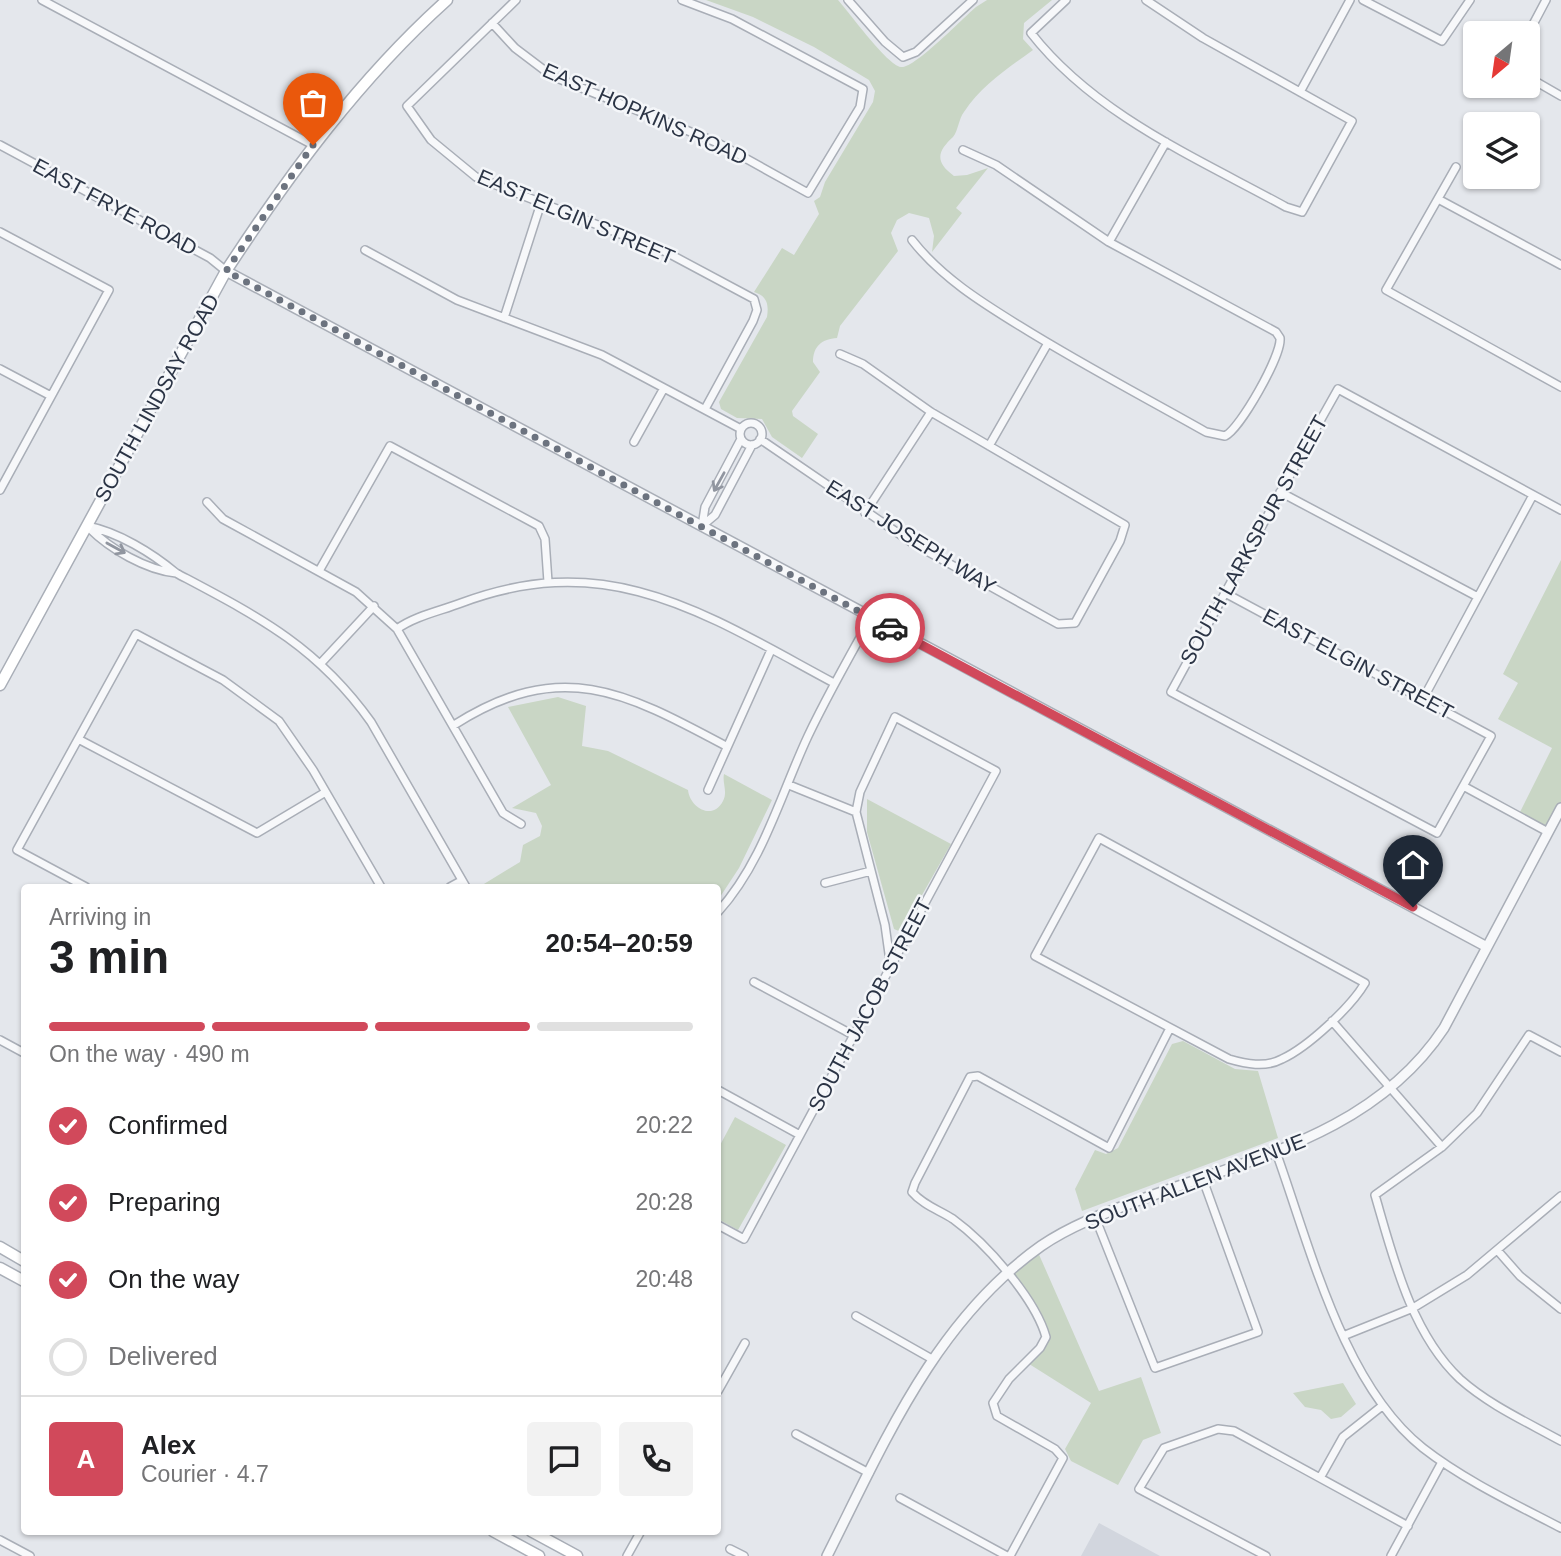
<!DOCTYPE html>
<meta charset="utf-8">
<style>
body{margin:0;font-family:Helvetica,sans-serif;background:#f2f2f2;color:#202124;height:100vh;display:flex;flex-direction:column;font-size:26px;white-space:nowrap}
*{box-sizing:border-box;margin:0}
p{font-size:23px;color:#757577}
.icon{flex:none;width:38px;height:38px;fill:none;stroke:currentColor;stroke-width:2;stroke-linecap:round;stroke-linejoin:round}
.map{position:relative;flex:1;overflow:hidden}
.details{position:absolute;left:21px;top:884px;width:700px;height:651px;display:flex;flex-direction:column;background:#fff;border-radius:7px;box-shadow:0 2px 5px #0004}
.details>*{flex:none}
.needle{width:46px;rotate:209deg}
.fabs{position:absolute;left:1463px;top:21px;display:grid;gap:14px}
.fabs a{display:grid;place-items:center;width:77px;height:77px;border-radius:7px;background:#fff;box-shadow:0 2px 5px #0004;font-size:35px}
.pin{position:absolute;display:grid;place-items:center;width:60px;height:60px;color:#fff;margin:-72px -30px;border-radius:50% 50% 50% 0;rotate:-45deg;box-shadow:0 0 7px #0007}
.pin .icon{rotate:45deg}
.courier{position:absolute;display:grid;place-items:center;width:70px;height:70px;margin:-35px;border:5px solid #d1495b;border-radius:50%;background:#fff;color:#222;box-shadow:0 2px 9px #0007}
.summary em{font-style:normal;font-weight:700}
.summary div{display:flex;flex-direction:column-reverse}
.summary{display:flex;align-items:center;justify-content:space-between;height:119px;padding:0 28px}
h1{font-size:46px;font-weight:700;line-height:52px}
.bar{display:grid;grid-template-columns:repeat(4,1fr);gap:10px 7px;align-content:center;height:84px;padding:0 28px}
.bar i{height:9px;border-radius:5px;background:#e0e0e0}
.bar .current{background:#d1495b}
.bar p{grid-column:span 4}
.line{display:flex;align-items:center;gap:18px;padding:0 28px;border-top:2px solid #e0e0e0}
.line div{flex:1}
.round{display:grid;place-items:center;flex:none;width:74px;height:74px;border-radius:7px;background:#f2f2f2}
ol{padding:0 28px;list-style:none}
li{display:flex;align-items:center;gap:21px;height:77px}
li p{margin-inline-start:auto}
li .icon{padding:7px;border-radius:50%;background:#d1495b;color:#fff;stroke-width:4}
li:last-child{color:#757577}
li i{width:38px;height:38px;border:4px solid #e0e0e0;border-radius:50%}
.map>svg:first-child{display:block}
</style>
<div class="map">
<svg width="1561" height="1556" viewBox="0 0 1561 1556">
<rect width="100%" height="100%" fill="#e4e7ec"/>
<path fill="#d2d6de" d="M1099,1523L1160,1556H1081Z"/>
<path fill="#c9d6c5" d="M706,0H838C849,12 887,65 901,67C913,70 964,17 976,7L987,0H1052L1024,23L1023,39L1033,50C1007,69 982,85 964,112C959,118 958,131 953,137C939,150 933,161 954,176L967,175L988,168L956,208L962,213L932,252L934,236L929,218L909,213L897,220L891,233L898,251L840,326L837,338C822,339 813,346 813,362L820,372L792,411L793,416L818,434L802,458L772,437L762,419L737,418L721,409L719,402L767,317C769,304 767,296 754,292L782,248L794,255L819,214L814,201L820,197L825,182L873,102L875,91L869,80L814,47L753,17Z
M1561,560V808L1548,832L1518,816L1552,748L1498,719L1518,683L1503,674Z
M558,697L586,706L582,746L608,751L688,790C690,808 713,821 723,801C728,792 722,783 724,774L772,800L739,868L718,900V887H479L520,862L523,845L540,836L542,826L536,813L512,808L551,785L508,707Z
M867,799L951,844L901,932L894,929L867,832Z
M1183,1041L1235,1069L1258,1071L1278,1138L1082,1211L1075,1189L1095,1150L1106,1154L1118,1148L1172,1044Z
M735,1117L786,1145L738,1230L718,1219V1149Z
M1037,1250L1099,1391L1141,1377L1161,1433L1143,1440L1118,1485L1071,1461L1065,1449L1091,1403L1026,1362L1046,1337L1041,1320L1006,1273Z
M1343,1383L1356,1404L1341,1417L1331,1419L1321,1410L1305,1407L1293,1393Z"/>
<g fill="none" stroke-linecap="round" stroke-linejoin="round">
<g stroke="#a9aeb7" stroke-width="10">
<path id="minor" d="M42,0L313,145
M516,0L407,106L431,140L476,177L666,252L754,299L757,310L753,321L705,409
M848,0L885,42L903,57L916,52L973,0
M1066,0L1031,33C1095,115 1197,158 1286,207L1302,212L1352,121L1203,38L1146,0
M1363,0L1442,41L1470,0
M492,23L515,48L552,76L718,143L808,193L860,107L863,89L732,19L682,0
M1528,34L1546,0
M1528,77L1561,96
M1300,92L1350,0
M0,145L210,258L226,271
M1456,167L1386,290L1561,387
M1438,199L1561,265
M0,232L109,290L0,490
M912,240C941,277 981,302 1020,326C1081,364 1144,397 1206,432L1225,436C1240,429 1282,355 1280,338L1276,332L1109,242L996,165L963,150
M1109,242L1166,142
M365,250L457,300L602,355L741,429
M504,318L541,203
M0,369L51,396
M740 434a11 11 0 1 1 22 0a11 11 0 1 1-22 0Z
M760,439L914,544L1058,624L1075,623L1120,541L1125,525L931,412L863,364L840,354
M634,442L664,388
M989,446L1048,343
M1280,492L1478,597
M207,502L223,519L356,592L397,629L503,813L521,824
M865,513L931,412
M703,525L715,515L752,445
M87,526C118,532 152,553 176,573C257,616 316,645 371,722L466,887
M702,526L705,507L741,439
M89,528C110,549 146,570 176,573
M319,571L390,446L539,526L545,539L548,582
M1225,593L1491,736L1437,833L1171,692C1226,591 1281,490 1338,389L1561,510
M397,629C415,616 440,611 461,603C610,547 707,615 834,683
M321,663L374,606
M1423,699L1533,495
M454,725C561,657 625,692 726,746
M80,740L257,833L324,793
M789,785L856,812
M1465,787L1548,832
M708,790L771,650
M1099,838L1365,983C1351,1007 1308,1047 1282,1059C1265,1068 1246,1064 1229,1059L1035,956Z
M825,883L871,871
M86,887L17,850L136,634L223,680L279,721L313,770L381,887
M450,887L461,881
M718,912C763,862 780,796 808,736C827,696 849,657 871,618
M754,982L855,1036
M1332,1021L1442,1147
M0,1040L24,1053
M1561,1052L1529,1035L1477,1113L1442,1147L1375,1195C1393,1257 1411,1333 1460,1379C1489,1405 1527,1422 1561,1441
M718,1090L800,1135
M1276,1152C1310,1246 1343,1385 1423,1448C1464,1480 1515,1504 1561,1528
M1095,1217L1155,1368L1258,1332L1202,1177
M718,1225L744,1239L996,771L895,717L860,792L856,812L885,925L891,968
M1498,1251L1520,1276L1561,1309
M856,1316L932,1359
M1343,1336L1413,1308L1467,1275L1561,1196
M718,1391L745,1343
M796,1434L869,1473
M1320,1478L1343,1437L1382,1406
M900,1498L1007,1556
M0,1540L30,1556
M730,1549L744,1556
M627,1556L641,1531
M1010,1556L1063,1458L1055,1449L997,1416L993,1403L1009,1379L1040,1348L1046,1337C1035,1298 986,1243 953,1219C939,1210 923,1205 912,1192L915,1183L970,1077L978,1076L1109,1148L1170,1028
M1266,1556L1139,1489L1164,1448L1218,1429L1234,1431L1408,1526
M1391,1556L1442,1462"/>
</g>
<g stroke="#a9aeb7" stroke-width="12">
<path id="tertiary" d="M226,271L1487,947
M827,1556C884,1443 935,1321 1041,1246C1070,1226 1105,1213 1137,1201C1249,1159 1374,1134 1444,1028L1561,808"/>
</g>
<g stroke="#a9aeb7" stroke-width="13">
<path id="secondary" d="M0,685L226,271C290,173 360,78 447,0
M0,1247L24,1261
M0,1268L24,1281
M493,1531L539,1556
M531,1531L577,1556"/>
</g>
<use href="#minor" stroke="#f7f8fa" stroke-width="7"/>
<use href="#tertiary" stroke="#f7f8fa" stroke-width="9"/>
<use href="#secondary" stroke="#fff" stroke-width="10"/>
</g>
<defs><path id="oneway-shaft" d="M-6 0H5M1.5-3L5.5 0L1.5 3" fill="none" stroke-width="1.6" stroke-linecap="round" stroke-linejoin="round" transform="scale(1.75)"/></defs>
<g stroke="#9196a0">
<use href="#oneway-shaft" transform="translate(719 482) rotate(119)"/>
<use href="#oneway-shaft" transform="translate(116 548) rotate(29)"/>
</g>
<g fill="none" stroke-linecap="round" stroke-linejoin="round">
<path stroke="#6c737f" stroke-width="7" stroke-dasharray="0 12.6" d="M313,145L226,271L890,628"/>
<path stroke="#d1495b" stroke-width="9" d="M890,628L1413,907"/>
</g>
<g text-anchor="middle" stroke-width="5" stroke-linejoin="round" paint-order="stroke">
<g font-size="21" fill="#2b3445" stroke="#f4f6f9">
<text transform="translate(645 114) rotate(24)" y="7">EAST HOPKINS ROAD</text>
<text transform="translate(115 207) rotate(28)" y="7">EAST FRYE ROAD</text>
<text transform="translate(576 217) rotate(23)" y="7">EAST ELGIN STREET</text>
<text transform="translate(157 398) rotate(-61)" y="7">SOUTH LINDSAY ROAD</text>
<text transform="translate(911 537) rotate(32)" y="7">EAST JOSEPH WAY</text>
<text transform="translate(1254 540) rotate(-61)" y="7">SOUTH LARKSPUR STREET</text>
<text transform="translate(1358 664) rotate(28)" y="7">EAST ELGIN STREET</text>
<text transform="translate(870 1005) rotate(-62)" y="7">SOUTH JACOB STREET</text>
<text transform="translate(1195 1182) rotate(-21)" y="7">SOUTH ALLEN AVENUE</text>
</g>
</g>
</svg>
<div class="fabs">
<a><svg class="needle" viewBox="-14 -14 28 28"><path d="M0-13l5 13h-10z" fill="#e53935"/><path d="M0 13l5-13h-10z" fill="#757577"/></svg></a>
<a><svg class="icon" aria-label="layers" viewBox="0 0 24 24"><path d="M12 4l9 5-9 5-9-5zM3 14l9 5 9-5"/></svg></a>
</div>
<div class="pin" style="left:313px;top:145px;background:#ea580c"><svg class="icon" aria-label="bag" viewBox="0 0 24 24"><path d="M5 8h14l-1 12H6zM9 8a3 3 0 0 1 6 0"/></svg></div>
<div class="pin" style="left:1413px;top:907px;background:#1f2937"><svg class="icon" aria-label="home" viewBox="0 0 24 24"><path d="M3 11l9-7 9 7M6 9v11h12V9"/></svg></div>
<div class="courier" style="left:890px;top:628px"><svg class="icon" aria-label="car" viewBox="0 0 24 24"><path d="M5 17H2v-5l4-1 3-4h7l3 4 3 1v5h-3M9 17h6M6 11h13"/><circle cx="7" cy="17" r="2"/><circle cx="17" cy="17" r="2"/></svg></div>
<section class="details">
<div class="summary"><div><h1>3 min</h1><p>Arriving in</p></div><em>20:54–20:59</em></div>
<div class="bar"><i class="current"></i><i class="current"></i><i class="current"></i><i></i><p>On the way · 490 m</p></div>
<ol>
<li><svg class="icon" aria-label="check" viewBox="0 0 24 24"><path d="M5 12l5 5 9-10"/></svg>Confirmed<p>20:22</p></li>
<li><svg class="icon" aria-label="check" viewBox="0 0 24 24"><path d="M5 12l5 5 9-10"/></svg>Preparing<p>20:28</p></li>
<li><svg class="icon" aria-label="check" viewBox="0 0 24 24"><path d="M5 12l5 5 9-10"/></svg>On the way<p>20:48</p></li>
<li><i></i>Delivered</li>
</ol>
<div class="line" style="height:126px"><b class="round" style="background:#d1495b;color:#fff">A</b><div><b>Alex</b><p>Courier · 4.7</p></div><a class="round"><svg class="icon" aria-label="chat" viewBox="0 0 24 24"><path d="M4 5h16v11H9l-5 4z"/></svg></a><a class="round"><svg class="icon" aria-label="phone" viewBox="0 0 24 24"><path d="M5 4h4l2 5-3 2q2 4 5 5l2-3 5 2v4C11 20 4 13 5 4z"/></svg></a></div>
</section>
</div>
